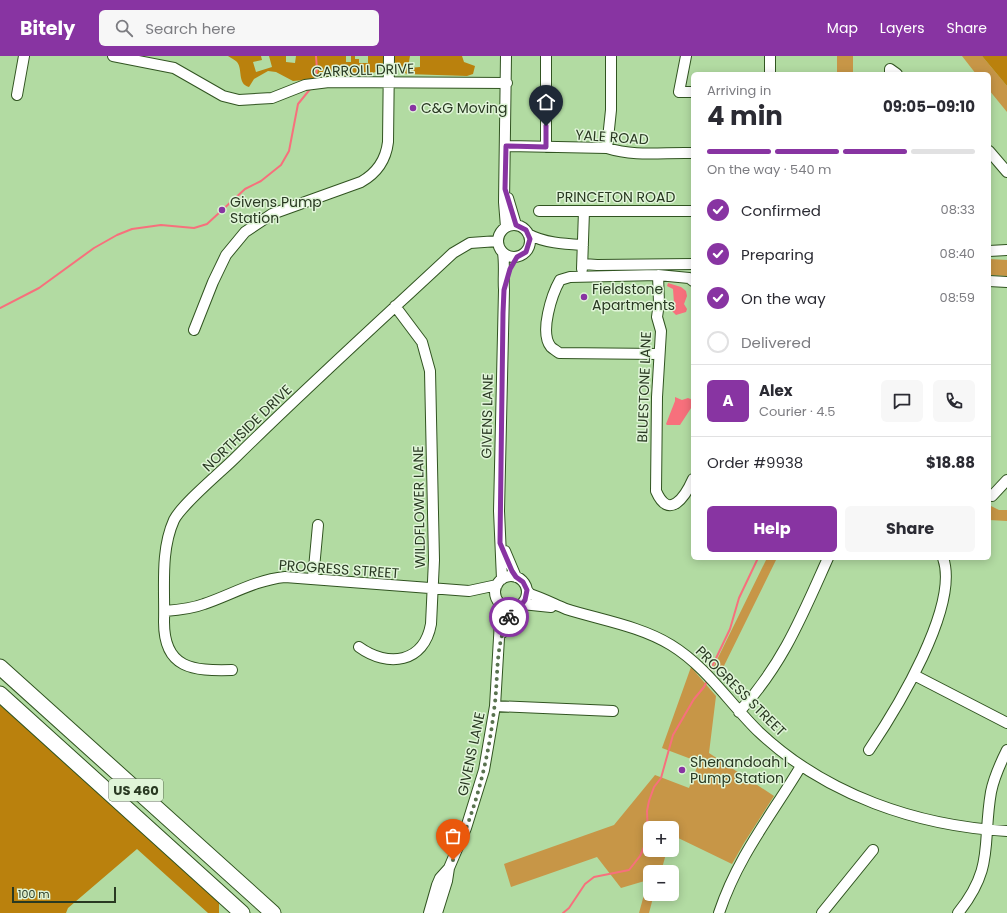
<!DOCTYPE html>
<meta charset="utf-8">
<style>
body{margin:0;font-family:Poppins,sans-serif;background:#f7f7f7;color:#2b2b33;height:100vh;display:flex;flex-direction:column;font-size:15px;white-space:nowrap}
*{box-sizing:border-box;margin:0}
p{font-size:13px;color:#7c7c81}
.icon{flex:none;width:22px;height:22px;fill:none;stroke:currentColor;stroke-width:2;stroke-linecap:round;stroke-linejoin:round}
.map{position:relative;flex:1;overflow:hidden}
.details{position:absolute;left:691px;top:16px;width:300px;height:488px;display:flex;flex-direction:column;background:#fff;border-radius:6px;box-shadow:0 2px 10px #0003}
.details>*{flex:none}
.buttons{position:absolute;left:643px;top:765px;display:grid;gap:8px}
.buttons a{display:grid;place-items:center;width:36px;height:36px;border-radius:6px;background:#fff;box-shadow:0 2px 10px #0003;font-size:20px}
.scale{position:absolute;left:12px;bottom:10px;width:104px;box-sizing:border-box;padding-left:4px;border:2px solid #293922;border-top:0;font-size:11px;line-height:14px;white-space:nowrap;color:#293922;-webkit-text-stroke:3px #e0f5d8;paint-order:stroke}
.pin{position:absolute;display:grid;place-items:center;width:34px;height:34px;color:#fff;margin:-41px -17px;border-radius:50% 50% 50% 0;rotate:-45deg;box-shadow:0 0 4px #0007}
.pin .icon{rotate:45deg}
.courier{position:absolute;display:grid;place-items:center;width:40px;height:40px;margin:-20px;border:3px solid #8834a2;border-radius:50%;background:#fff;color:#222;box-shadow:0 1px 5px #0007}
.overview em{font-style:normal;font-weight:700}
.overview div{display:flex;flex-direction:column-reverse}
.overview{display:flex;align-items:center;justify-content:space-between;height:68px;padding:0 16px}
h1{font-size:26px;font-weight:700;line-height:30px}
.bar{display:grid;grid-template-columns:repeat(4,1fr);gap:6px 4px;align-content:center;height:48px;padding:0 16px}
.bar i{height:5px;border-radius:3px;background:#e1e1e2}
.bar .current{background:#8834a2}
.bar p{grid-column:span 4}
.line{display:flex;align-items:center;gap:10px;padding:0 16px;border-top:1px solid #e1e1e2}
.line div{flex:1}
.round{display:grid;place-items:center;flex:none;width:42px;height:42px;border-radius:6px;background:#f7f7f7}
ol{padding:0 16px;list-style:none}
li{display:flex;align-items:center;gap:12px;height:44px}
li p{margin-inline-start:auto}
li .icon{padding:4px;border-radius:50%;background:#8834a2;color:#fff;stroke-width:4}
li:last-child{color:#7c7c81}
li i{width:22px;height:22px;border:2px solid #e1e1e2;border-radius:50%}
.primary-button{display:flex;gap:8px;margin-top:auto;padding:8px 16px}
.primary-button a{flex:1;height:46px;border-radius:6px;background:#8834a2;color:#fff;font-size:16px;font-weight:700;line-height:46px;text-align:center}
.primary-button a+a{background:#f7f7f7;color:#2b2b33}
header{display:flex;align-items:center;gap:24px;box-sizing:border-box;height:56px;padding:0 20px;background:#8834a2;color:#fff}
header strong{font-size:19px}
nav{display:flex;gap:22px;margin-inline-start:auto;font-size:14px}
.search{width:280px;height:36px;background:#f7f7f7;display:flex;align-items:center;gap:10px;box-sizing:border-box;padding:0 14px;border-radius:6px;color:#7c7c81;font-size:15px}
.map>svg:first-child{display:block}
</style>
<header>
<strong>Bitely</strong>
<div class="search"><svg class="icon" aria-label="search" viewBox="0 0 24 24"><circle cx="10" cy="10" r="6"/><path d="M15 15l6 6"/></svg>Search here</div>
<nav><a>Map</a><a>Layers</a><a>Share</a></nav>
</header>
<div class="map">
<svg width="1007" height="857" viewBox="0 0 1007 857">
<rect width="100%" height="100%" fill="#b2dba2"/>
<path fill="#c79647" d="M837,0H853V18H837Z
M962,0H982L1007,30V56L989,34V18H976Z
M989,203L1007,204V220L989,219Z
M989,449L999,454H1007V465L989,464Z
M767,502H777L719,620L713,612Z
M691,611L716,640L709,697L774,740L744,787L732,808L672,779V772H650V794H667L661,816H650V838H654L649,857H639L648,824L621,832L597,801L511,831L504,808L614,769L655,719L689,732L699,706L662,692Z"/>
<path fill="#ba810d" d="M228,0H261L262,4L253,6L256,16L272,11L269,0H286V6L295,7L296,0H346V6H351V0H355V3H359V7H368V0H410L408,12L420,11V0H462L464,6L475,10L473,18L467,20L407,18L403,16L391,4L384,5L378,15L370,18L293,25L276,16L268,15L254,23L249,31C237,28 243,13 237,6C235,4 231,2 228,0Z
M982,0H1007V30Z
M0,649L219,844V857H208L137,793L68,852L66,857H0Z"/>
<path fill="#f7707c" d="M668,227L681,231L686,235L687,240L684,248L687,253L686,256L676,259L672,255L674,247L673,233L667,230Z
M675,341L682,344L688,342L693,344V349L680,369H667L666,368L675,345Z"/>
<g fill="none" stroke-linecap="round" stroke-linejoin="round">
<path stroke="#f7707c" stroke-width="2" d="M315,24L317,13L316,0
M0,252L39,232L94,192L117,179L132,173L161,169L194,172L207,168L245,133L261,125L281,109L289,95L298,48L311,32
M709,617L730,573L739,542L758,502
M563,857L569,852L585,828L594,821L629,814L640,800L648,782L647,755L649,745L654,731L661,722L673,679L694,643L704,631L707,625"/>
<g stroke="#315421" stroke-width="12">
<path id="minor" d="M113,0L174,12L223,40L239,44L272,42L305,29L329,26L507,27
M686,0L679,36H693
M770,0V18
M890,18V13L897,18
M17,39L24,0
M506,90L607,92C635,101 664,96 693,97
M546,91V0
M607,92L611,54V0
M989,95L1007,116
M508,142L516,169
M539,155H693
M498 185a16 16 0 1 1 32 0a16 16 0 1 1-32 0Z
M506,171L504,146L506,0
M528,178C544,187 565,188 583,189
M989,195L1007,194
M583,208L597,209L693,208
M582,213L584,155
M658,219L659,247L657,261L661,275L657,341L656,435C669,465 685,441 693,423
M989,225L1007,226
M194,274L213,226L226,199L245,176L272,158L361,126C377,117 386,103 388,86L389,0
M659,298L559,297C557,295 553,293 551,291C539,277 552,238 560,224L570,221L658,219L689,222L693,225
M992,440L1007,424
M505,495L516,521
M495 536a16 16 0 1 1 32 0a16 16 0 1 1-32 0Z
M313,523L318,469
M502,523L499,455L504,234C503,222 505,210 503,197
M527,534L530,538C542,542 554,548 566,553C601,564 640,570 671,589C707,611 730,648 759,676C826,739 917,770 1007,775
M522,548L551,551
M165,555C178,554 191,553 204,548C231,539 255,524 285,521L469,535L497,529
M502,577L513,552
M359,591C388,612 424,607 431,568L434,504L430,315L422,286L395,250
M232,614C193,615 164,613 164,566C165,532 160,495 174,464C182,448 221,416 235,402C306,332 380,265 453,197L470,187L498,185
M914,619L1007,667
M495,650L613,655
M739,656C783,608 802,560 828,502
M869,694C896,654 960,550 943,502
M429,857L437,829L440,822L449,812L466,772L484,714L495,650L501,548
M437,857L447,825L449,812
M719,857C738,800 771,760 801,710
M822,857L873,794
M958,857C995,811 982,788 991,736C994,721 1000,708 1007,694"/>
</g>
<g stroke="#315421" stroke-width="17">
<path id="highway" d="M0,611L273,857
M0,638L242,857"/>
</g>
<use href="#minor" stroke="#fff" stroke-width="10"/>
<use href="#highway" stroke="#fff" stroke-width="15"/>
</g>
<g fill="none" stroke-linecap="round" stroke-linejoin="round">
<path stroke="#59724f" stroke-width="4" stroke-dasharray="0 7.2" d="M453,804C475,756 488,706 494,654C499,621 494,591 509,561"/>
<path stroke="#8834a2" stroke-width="5" d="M509,561L513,552L522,548L525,544L527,534L523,526L516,521L512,515L500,487L503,257L504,234L510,213L517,201L526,196L530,183L526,174L516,169L505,133L506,90L546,91V70"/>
</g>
<g fill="#8834a2" stroke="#e0f5d8" stroke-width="1.5">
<circle cx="413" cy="52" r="4"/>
<circle cx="222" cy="154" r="4"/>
<circle cx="584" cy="241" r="4"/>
<circle cx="682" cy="714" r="4"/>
</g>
<g text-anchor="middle" stroke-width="3" stroke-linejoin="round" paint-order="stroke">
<rect fill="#e0f5d8" stroke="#607159" stroke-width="1" x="109" y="723" width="54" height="22" rx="3"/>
<g font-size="13" font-weight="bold" fill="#293922">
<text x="136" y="739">US 460</text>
</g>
<g font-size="14" fill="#293922" stroke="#e0f5d8">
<text transform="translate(363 14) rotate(-2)" y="5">CARROLL DRIVE</text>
<text transform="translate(612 81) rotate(4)" y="5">YALE ROAD</text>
<text x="616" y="146">PRINCETON ROAD</text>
<text transform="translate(644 331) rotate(-88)" y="5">BLUESTONE LANE</text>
<text transform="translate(487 360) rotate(-89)" y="5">GIVENS LANE</text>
<text transform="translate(247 372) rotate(-44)" y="5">NORTHSIDE DRIVE</text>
<text transform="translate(419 451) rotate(-91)" y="5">WILDFLOWER LANE</text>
<text transform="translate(339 513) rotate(4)" y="5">PROGRESS STREET</text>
<text transform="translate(741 635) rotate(45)" y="5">PROGRESS STREET</text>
<text transform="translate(471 698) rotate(-78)" y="5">GIVENS LANE</text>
</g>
<g font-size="14" fill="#293922" stroke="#e0f5d8" text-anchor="start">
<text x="421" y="57">C&amp;G Moving</text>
<text x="230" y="151">Givens Pump<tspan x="230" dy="16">Station</tspan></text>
<text x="592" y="238">Fieldstone<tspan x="592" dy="16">Apartments</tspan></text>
<text x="690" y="711">Shenandoah I<tspan x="690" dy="16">Pump Station</tspan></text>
</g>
</g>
</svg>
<div class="buttons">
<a>+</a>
<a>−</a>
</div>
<div class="scale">100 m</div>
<div class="pin" style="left:453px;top:804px;background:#ea580c"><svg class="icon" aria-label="bag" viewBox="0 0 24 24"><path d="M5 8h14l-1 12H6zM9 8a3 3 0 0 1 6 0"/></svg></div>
<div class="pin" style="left:546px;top:70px;background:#1f2937"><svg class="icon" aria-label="home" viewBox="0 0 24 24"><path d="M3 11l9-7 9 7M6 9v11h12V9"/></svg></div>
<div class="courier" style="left:509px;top:561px"><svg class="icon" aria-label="bike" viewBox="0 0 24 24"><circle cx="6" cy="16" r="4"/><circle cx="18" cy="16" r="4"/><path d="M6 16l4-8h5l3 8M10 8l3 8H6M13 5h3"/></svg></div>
<section class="details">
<div class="overview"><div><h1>4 min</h1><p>Arriving in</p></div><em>09:05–09:10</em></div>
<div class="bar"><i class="current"></i><i class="current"></i><i class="current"></i><i></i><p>On the way · 540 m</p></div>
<ol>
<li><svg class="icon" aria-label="check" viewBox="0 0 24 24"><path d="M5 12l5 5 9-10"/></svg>Confirmed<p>08:33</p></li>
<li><svg class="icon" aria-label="check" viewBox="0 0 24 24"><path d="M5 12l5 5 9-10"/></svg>Preparing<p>08:40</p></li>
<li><svg class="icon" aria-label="check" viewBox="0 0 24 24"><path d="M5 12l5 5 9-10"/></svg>On the way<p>08:59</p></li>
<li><i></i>Delivered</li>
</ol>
<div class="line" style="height:72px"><b class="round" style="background:#8834a2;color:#fff">A</b><div><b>Alex</b><p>Courier · 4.5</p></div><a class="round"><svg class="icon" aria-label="chat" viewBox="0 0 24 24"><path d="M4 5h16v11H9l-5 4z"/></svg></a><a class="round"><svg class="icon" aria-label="phone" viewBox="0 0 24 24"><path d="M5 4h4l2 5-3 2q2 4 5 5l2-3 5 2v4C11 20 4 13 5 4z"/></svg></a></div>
<div class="line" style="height:52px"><div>Order #9938</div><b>$18.88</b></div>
<div class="primary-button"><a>Help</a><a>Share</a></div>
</section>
</div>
